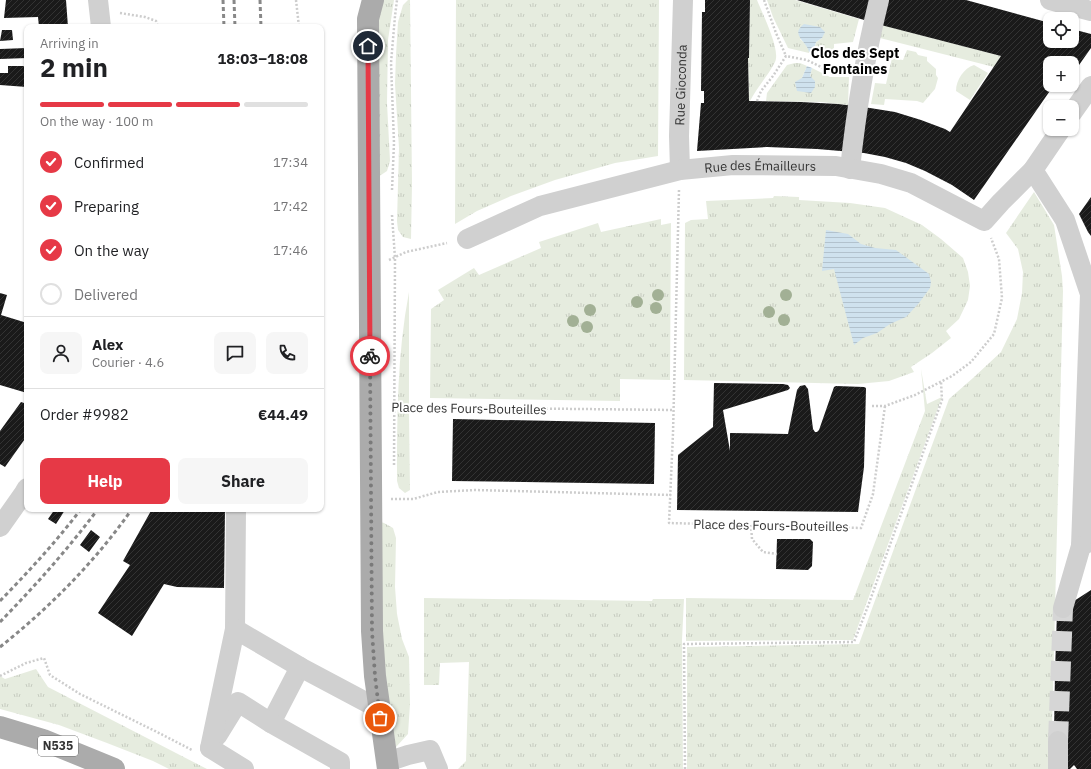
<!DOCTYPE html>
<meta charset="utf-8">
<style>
body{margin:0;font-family:"IBM Plex Sans",sans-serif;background:#f6f6f6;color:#202124;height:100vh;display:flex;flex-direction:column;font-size:15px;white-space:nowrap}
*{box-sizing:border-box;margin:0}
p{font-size:13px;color:#757577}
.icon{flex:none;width:22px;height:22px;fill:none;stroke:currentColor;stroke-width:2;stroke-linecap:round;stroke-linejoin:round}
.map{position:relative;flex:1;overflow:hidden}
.side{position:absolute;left:24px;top:24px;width:300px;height:488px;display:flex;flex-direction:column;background:#fff;border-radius:8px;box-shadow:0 1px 3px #0004}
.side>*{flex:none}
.fabs{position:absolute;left:1043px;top:12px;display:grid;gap:8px}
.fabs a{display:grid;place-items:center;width:36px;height:36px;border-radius:8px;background:#fff;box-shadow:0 1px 3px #0004;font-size:20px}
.pin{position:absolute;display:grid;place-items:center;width:34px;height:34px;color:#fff;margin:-17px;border:2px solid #fff;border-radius:50%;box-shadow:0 1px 4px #0007}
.courier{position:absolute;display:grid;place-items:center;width:40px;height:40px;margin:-20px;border:3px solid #e63946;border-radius:50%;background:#fff;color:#222;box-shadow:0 1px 5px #0007}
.headline em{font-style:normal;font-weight:700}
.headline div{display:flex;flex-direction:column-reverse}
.headline{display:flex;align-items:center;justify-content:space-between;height:68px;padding:0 16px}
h1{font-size:26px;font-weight:700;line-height:30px}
.bar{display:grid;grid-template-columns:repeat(4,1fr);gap:6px 4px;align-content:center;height:48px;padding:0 16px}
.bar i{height:5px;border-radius:3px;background:#e0e0e0}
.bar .current{background:#e63946}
.bar p{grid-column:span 4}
.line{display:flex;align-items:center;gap:10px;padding:0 16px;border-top:1px solid #e0e0e0}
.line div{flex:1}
.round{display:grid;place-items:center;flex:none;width:42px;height:42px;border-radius:8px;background:#f6f6f6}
ol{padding:0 16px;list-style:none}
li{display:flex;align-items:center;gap:12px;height:44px}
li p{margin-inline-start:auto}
li .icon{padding:4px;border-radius:50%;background:#e63946;color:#fff;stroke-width:4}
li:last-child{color:#757577}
li i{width:22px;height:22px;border:2px solid #e0e0e0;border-radius:50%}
.cta{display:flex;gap:8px;margin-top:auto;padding:8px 16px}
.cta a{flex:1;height:46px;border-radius:8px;background:#e63946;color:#fff;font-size:16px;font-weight:700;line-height:46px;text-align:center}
.cta a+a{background:#f6f6f6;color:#202124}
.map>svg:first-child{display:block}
</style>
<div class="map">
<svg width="1091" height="769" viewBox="0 0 1091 769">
<defs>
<pattern id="grass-tufts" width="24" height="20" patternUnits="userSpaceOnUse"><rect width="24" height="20" fill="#e6ecdf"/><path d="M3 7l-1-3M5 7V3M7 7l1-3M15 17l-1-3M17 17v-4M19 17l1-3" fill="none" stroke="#c6cbc0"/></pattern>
<pattern id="water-rules" width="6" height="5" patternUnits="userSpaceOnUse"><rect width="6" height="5" fill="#cfe2ee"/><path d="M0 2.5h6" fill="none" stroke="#b2c2cd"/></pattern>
<pattern id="building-hatch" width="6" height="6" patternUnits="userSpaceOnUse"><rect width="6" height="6" fill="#1a1a1a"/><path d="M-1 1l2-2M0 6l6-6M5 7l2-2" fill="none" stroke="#333"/></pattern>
</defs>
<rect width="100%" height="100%" fill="#fff"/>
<path fill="url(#grass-tufts)" d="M379,0H394L388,40L387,103L390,161L387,171L378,177Z
M408,0H410L412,184L411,239L403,237L398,230L397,221L399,148L395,84L396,55L398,22L403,5Z
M456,0H659L658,156L615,163L555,180L511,196L477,211L455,224Z
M750,0H757C762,13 781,50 775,62C768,76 757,87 750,101H749L748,58L749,57Z
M767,0H795L859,19L853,42L834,44V58H829L813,54L816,42L822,38L800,39L809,47V53L788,48L773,17Z
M882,25L1001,56L994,67L880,38Z
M907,50L916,52L918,55L927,57V61L936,69V75L938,78L935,89L923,103L917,101L885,99L884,105L871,104L875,83L886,84L892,58L903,60Z
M795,63H800L807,66L802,78L810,76L812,68L830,77H849L848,105L821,102L766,101L767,93L787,65Z
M974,65L988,73L970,100L956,91C956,80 964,68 974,65Z
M1034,192L1054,225L1062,276L1063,291L1051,769H687V647L859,644L949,399L973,378L1001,352L1017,319L1022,293L1023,272L1018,249L1006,233Z
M774,196L799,197V200L850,203L885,208L922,225L941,239L963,258L968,272L970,286L968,300L959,319L946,331L951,338L932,353L911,367L914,372L889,381L858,384L684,380L685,223L691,220L708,219L706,201L773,198Z
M661,219V225L671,223L670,380L620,379V401L430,398L431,309L444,300L438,290L474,268L479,275L541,248L539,242L598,223L601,232Z
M409,292V414L410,490L405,493L399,488L397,481C397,417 397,355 409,292Z
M921,369L927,404L942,397L853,640L686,641V598L853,600L925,411Z
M378,521L384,523L393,528L396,538L395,587L397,614L402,639L409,657L410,704L408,734L396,747L390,714L383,651Z
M424,598L652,601L653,599H684L682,640L683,769H458L466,761L469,662L440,663L439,685H424Z
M36,669L48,687L207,769H169L153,761L107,743L59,725L0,709V676L5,679Z"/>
<path fill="url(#water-rules)" d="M804,24L820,27L825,32L822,38L816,42L813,53L809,52C808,42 789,35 804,24Z
M807,66L812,68L810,76L815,81V87L811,93L797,91L795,82L802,78Z
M826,230L848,234L861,244L875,248L896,250L929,274L931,282L930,288L919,303L906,317L890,324L877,333L863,338L854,345L834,269L822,271Z"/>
<path fill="url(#building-hatch)" d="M6,0H66L68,27H39L38,17L4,18Z
M705,0H750L749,58H748L749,101L801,102L838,104L870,108L895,112L921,120L945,129L950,132L1001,56L881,25L797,0H966L1050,23V41H1072V29L1091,34V48L1072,75V63H1050V85H1054L974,200L952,185L925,171L906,163L885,157L864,153L817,149L767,147L697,151L701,103H704V91H701L702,12H705Z
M2,30H12L13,40L0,41Z
M27,48V58L0,59V49Z
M8,66H23L27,67V87L0,85V73H8Z
M1091,197V236L1088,232L1079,214Z
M0,293L7,295L1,315L27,323V393L0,385Z
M714,383L783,384L788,385L790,388L788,390L723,410L730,451V433L788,434L797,390L800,386L805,385L808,389L813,429L815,432H817L819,430L834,387L836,386L864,387L866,388L864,467L858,512L677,510L678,455L713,427Z
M27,398V436L5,467L0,464V431L21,402L24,403Z
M453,419L655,423L654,484L452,481Z
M55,509H64L65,510L56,524L48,519Z
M152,509H225L224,588L177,587L164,584L132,636L98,613L130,565L123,561Z
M91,530L100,537L89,552L80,545Z
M777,539H810L813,542L812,566L808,570L776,569Z
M1091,590V769H1077L1074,765L1070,769H1064L1054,734L1055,671L1057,612Z"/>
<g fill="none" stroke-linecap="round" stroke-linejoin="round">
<path stroke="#d6d6d6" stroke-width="20" stroke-dasharray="20 10" stroke-linecap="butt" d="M1058,741L1063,608"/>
<path stroke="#cdcdcd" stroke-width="2.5" stroke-dasharray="2 2" stroke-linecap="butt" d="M296,0L299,27
M764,0L776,33L786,56
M120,13L145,17L156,21L158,27
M757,101L761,91L773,76L786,56L807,60L829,71L843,70
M392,190L394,143L391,63L395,16L397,0
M679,190L673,433L669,523L861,528L873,494L885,406
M392,215L395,258L394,466
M389,260L406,252L447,243
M872,406H885L915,395L952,376L971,362L994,334L1002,298L999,259L991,238
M394,407L674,410
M391,499H413L438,492L475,490L671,495
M751,525L752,539L763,552L777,554
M0,676L26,663L44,658L50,675L80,694L157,732L192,750
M685,769L684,644L854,642L868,606L942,400L941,382"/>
<g stroke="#d0d0d0" stroke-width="20">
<path d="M98,0L101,27"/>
<path d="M1050,0L1091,11"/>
<path d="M1072,113L1091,86"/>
<path d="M850,169C856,112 865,56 879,0"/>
<path id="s1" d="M680,170L679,136L683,0"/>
<path d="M1033,170L1065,220L1090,294L1081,546L1091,541"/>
<path id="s2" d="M467,239L540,206L680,170L733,165L836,166L881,174L911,183L984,221L1001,202L1033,170L1061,129"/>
<path d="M0,527L24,493L27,488"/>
<path d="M1063,608L1081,546"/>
<path d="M235,629L236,509"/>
<path d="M271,723L300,667"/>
<path d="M217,736L238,702L271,723L340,762V769"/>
<path d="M210,748L235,629L300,667L379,709"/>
<path d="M210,748L244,769"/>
<path d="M387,762L408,755L430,750L438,769"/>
<path d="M1058,769V741"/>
</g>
<path stroke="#ababab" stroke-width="22" d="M373,0L368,19L372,631L375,676L388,769
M0,727L43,740L114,769"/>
<path stroke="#888" stroke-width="3" stroke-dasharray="4 3" stroke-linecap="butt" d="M223,0L224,27
M234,0L235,27
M260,0L261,27
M0,601C29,571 56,542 81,509
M0,622C35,586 68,549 98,509
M0,647C50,607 95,562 132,509"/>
</g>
<g fill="#a2b095">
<circle cx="658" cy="295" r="6"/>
<circle cx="786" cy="295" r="6"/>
<circle cx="637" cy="302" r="6"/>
<circle cx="656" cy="308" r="6"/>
<circle cx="590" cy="310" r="6"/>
<circle cx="769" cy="312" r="6"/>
<circle cx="784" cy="320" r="6"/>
<circle cx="573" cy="321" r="6"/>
<circle cx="587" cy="327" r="6"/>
</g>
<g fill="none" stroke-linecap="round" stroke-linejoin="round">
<path stroke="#7a7a7a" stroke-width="4" stroke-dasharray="0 7.2" d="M370,356L372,631L375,676L380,718"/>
<path stroke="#e63946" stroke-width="5" d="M368,46L370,356"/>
</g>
<g text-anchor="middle" stroke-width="4" stroke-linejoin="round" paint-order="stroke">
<rect fill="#fff" stroke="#707070" stroke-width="1" x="38" y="736" width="40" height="20" rx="3"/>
<g font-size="12" font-weight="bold" fill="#333">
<text x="58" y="750">N535</text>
</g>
<g font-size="13" fill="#333" stroke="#fff">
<text dy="5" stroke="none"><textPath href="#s1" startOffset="85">Rue Gioconda</textPath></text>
<text dy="5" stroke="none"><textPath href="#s2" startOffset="305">Rue des Émailleurs</textPath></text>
<text transform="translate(469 408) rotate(1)" y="5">Place des Fours-Bouteilles</text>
<text transform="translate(771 525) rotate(1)" y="5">Place des Fours-Bouteilles</text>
</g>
<g font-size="14" font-weight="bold" fill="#000" stroke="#fff">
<text x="855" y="58">Clos des Sept<tspan x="855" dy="16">Fontaines</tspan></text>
</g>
</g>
</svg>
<div class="fabs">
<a><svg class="icon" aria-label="locate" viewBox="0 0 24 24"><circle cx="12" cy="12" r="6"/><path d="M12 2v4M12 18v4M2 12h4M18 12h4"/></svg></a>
<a>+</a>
<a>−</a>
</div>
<div class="pin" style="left:380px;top:718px;background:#ea580c"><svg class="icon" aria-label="bag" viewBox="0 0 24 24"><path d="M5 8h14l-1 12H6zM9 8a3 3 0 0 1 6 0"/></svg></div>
<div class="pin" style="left:368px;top:46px;background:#1f2937"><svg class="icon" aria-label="home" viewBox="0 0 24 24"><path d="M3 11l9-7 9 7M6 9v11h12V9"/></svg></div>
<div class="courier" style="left:370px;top:356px"><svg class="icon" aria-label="bike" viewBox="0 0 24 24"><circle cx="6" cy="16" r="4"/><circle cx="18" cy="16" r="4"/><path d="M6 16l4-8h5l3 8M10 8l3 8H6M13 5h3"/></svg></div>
<section class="side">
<div class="headline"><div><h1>2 min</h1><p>Arriving in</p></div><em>18:03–18:08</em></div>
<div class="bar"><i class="current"></i><i class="current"></i><i class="current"></i><i></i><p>On the way · 100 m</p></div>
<ol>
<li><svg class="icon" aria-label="check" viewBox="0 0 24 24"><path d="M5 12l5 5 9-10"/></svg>Confirmed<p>17:34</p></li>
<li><svg class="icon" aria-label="check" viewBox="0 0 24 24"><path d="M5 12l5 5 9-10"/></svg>Preparing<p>17:42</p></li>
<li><svg class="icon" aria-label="check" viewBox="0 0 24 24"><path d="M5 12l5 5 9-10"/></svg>On the way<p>17:46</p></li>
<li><i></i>Delivered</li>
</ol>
<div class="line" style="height:72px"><a class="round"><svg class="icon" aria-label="person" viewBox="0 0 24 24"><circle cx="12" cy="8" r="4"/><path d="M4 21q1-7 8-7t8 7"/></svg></a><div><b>Alex</b><p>Courier · 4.6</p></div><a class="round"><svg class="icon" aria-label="chat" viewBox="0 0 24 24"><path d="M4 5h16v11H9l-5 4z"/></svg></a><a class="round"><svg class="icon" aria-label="phone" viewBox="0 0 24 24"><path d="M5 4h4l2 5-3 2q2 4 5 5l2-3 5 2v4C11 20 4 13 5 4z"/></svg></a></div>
<div class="line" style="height:52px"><div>Order #9982</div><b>€44.49</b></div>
<div class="cta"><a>Help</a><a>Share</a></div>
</section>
</div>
